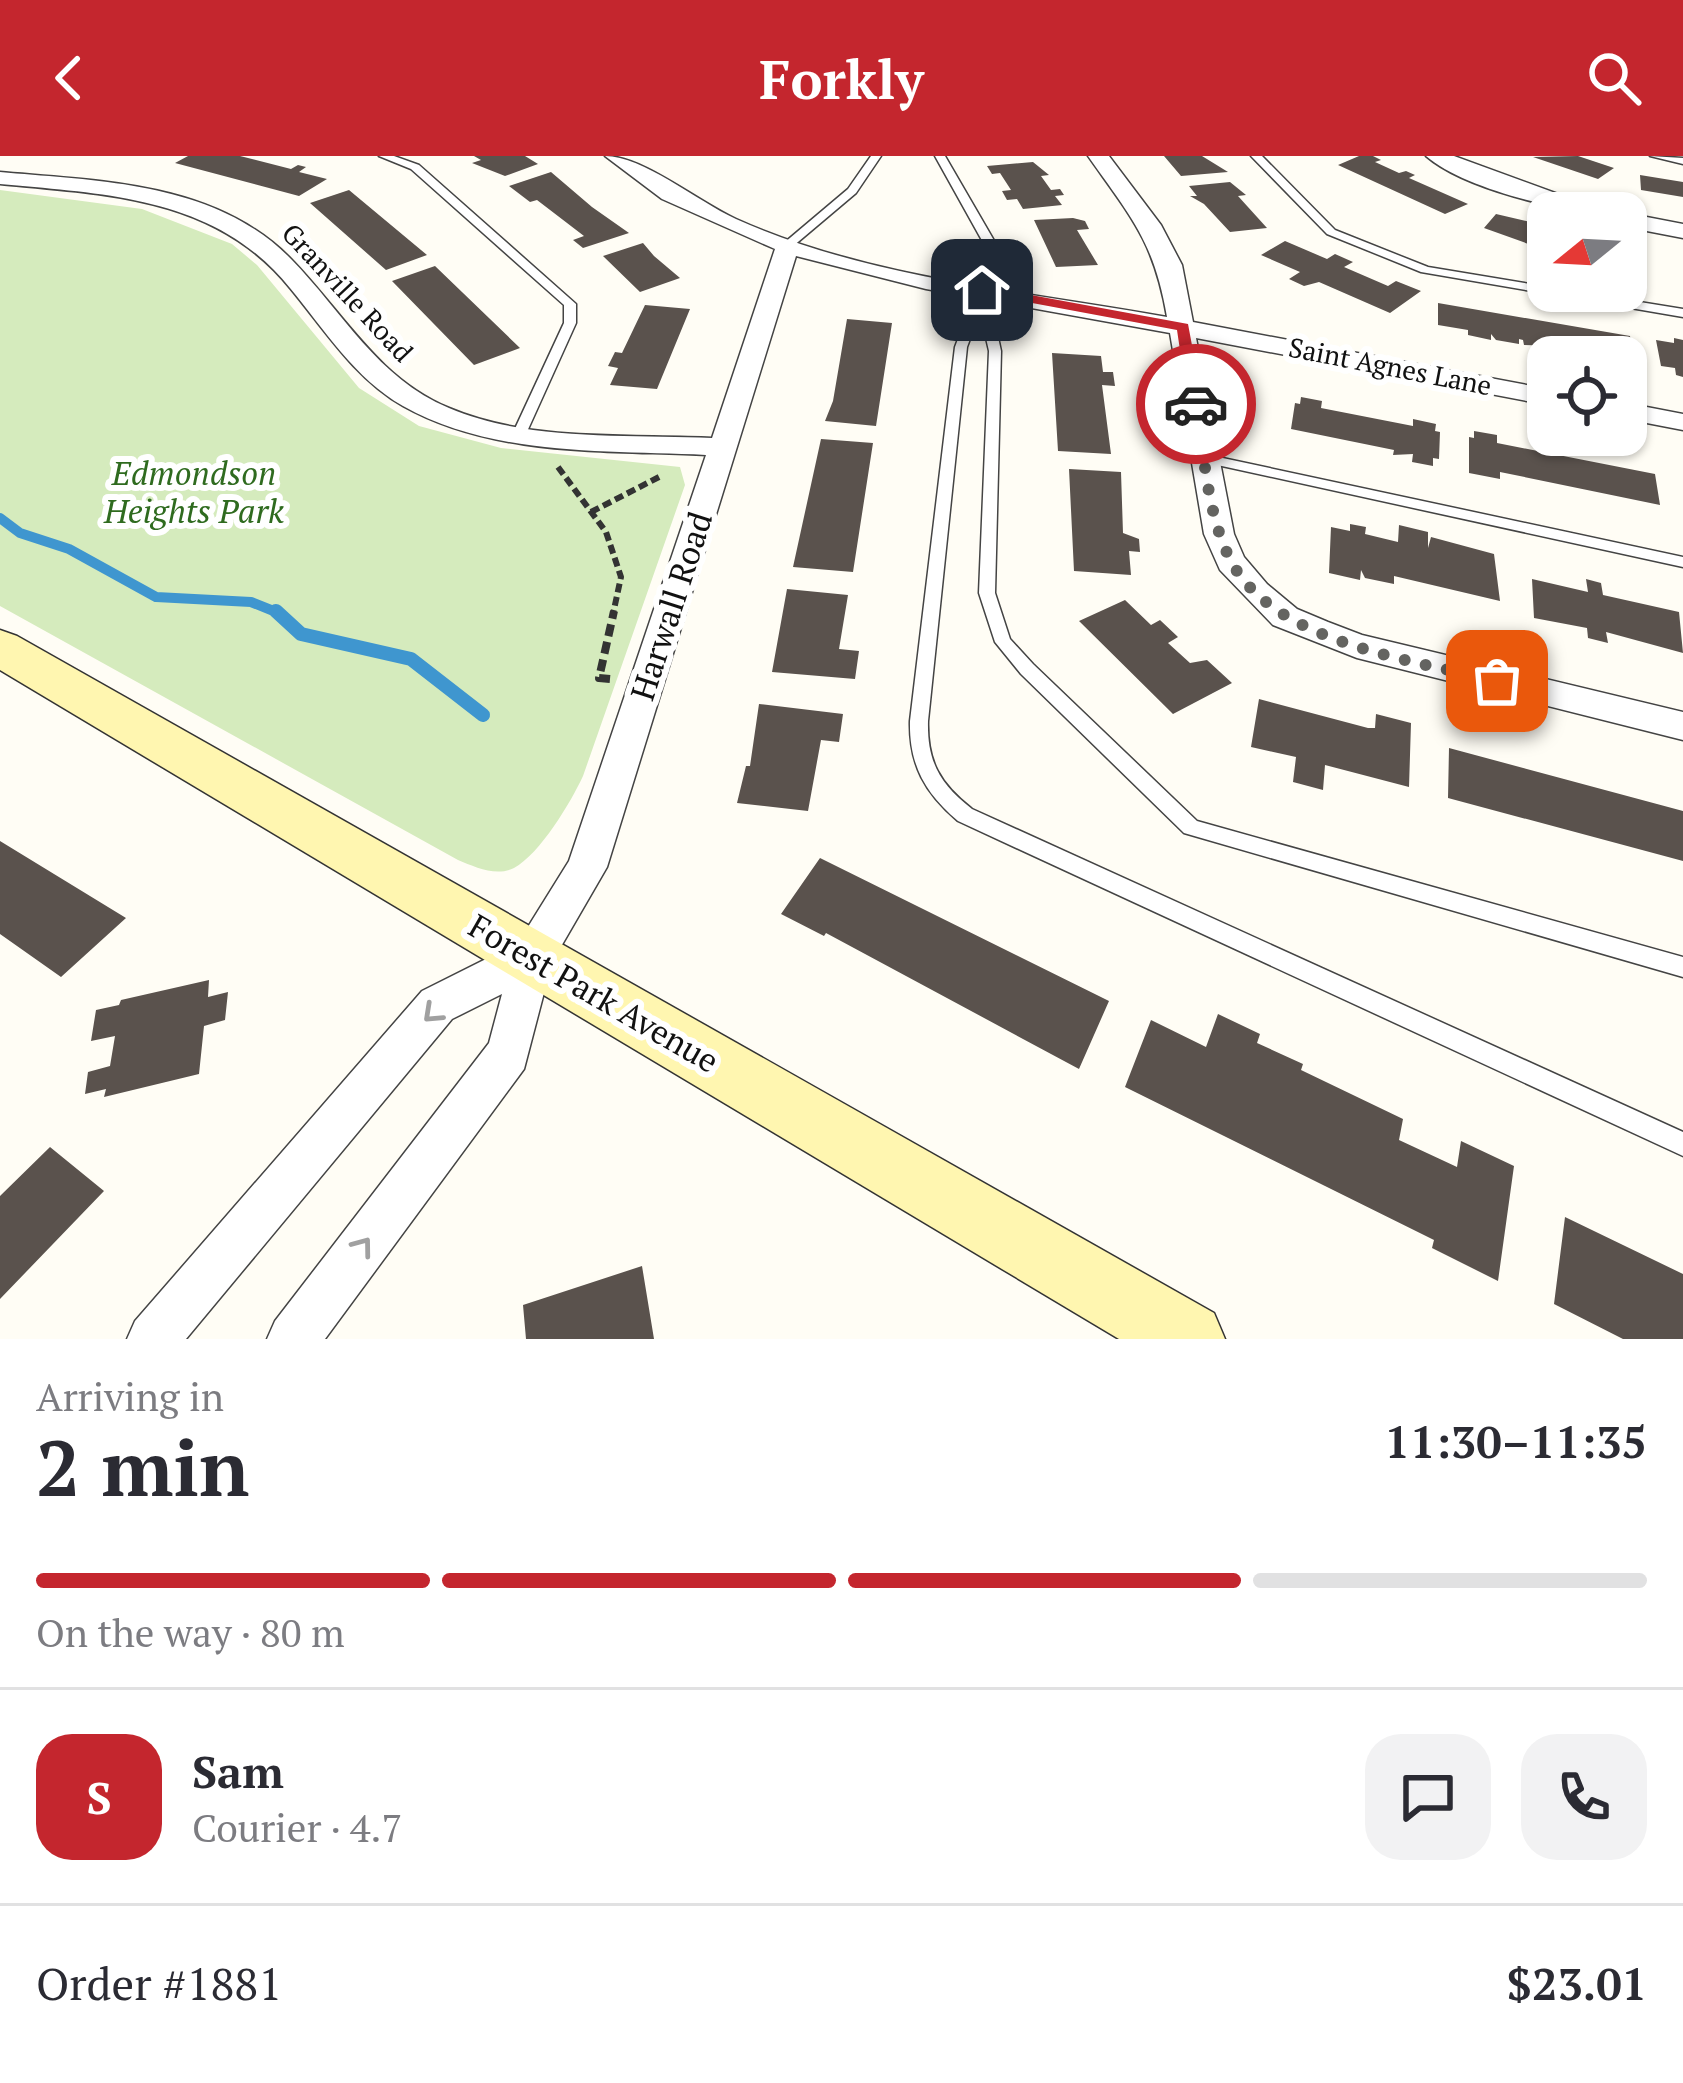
<!DOCTYPE html>
<meta charset="utf-8">
<style>
body{margin:0;font-family:"PT Serif",serif;background:#f2f2f3;color:#2b2b33;height:100vh;display:flex;flex-direction:column;font-size:45px;white-space:nowrap}
*{box-sizing:border-box;margin:0}
p{font-size:39px;color:#7c7c81}
.icon{flex:none;width:66px;height:66px;fill:none;stroke:currentColor;stroke-width:2;stroke-linecap:round;stroke-linejoin:round}
.map{position:relative;height:1183px;overflow:hidden}
.panel{display:flex;flex-direction:column;background:#fff;flex:1}
.panel>*{flex:none}
.needle{width:78px;rotate:252deg}
.buttons{position:absolute;left:1527px;top:36px;display:grid;gap:24px}
.buttons a{display:grid;place-items:center;width:120px;height:120px;border-radius:24px;background:#fff;box-shadow:0 3px 9px #0004;font-size:60px}
.pin{position:absolute;display:grid;place-items:center;width:102px;height:102px;color:#fff;margin:-51px;border-radius:24px;box-shadow:0 6px 18px #0006}
.courier{position:absolute;display:grid;place-items:center;width:120px;height:120px;margin:-60px;border:9px solid #c4262e;border-radius:50%;background:#fff;color:#222;box-shadow:0 3px 15px #0007}
.headline em{font-style:normal;font-weight:800}
.headline div{display:flex;flex-direction:column-reverse}
.headline{display:flex;align-items:center;justify-content:space-between;height:204px;padding:0 36px}
h1{font-size:78px;font-weight:800;line-height:90px}
.bar{display:grid;grid-template-columns:repeat(4,1fr);gap:18px 12px;align-content:center;height:144px;padding:0 36px}
.bar i{height:15px;border-radius:9px;background:#e1e1e2}
.bar .on{background:#c4262e}
.bar p{grid-column:span 4}
.line{display:flex;align-items:center;gap:30px;padding:0 36px;border-top:3px solid #e1e1e2}
.line div{flex:1}
.round{display:grid;place-items:center;flex:none;width:126px;height:126px;border-radius:36px;background:#f2f2f3}
header{display:flex;justify-content:space-between;align-items:center;height:156px;padding:0 36px;background:#c4262e;color:#fff;font-size:54px;font-weight:800}
.map>svg:first-child{display:block}
</style>
<header><svg class="icon" aria-label="back" viewBox="0 0 24 24"><path d="M15 5l-7 7 7 7"/></svg>Forkly<svg class="icon" aria-label="search" viewBox="0 0 24 24"><circle cx="10" cy="10" r="6"/><path d="M15 15l6 6"/></svg></header>
<div class="map">
<svg width="1683" height="1183" viewBox="0 0 1683 1183">
<rect width="100%" height="100%" fill="#fffdf5"/>
<path fill="#d5ebbd" d="M0,34L142,53L232,88L257,109L359,232L419,270L501,292L680,311L685,329L583,620C571,646 540,698 514,712C496,721 475,711 458,704L0,450Z"/>
<g fill="none" stroke-linecap="round" stroke-linejoin="round">
<path stroke="#3f96cf" stroke-width="10" d="M0,362L20,377L69,393L156,441L251,446L281,458"/>
<path stroke="#3f96cf" stroke-width="14" d="M276,455L301,478L411,503L483,559"/>
</g>
<path fill="#5a524d" d="M188,0H240L291,13L298,9L306,11L299,16L327,23L299,40L175,7Z
M474,0H525L538,8L505,20L472,7L481,4Z
M1164,0H1202L1228,16L1181,20Z
M1359,0H1373L1381,4L1375,6L1399,17L1406,15L1415,19L1409,22L1468,48L1445,58L1338,9Z
M1578,0L1614,12L1598,23L1533,1Z
M1033,6L1049,19L1041,20L1051,34L1060,33L1064,39L1055,40L1062,49L1023,53L1017,43L1007,44L1002,35L1011,34L1000,17L992,18L987,10Z
M551,16L592,51L629,77L583,92L573,84L584,80L537,44L530,46L509,30Z
M1640,19L1683,26V41L1641,34Z
M1230,26L1246,39L1238,40L1267,72L1230,76L1204,48L1190,40H1197L1189,30Z
M349,34L427,99L386,114L310,47Z
M1496,58L1548,70V95L1484,72Z
M1073,62L1085,65L1089,73L1077,74L1098,109L1056,111L1034,64Z
M1285,85L1327,103L1335,98L1353,106L1344,111L1388,130L1396,125L1421,135L1390,157L1319,126L1304,130L1289,123L1300,116L1261,99Z
M643,87L654,100L680,122L640,136L603,100Z
M435,110L520,192L474,209L392,125Z
M1438,147L1630,180L1634,204L1572,193L1573,198L1557,195V190L1524,189L1523,184L1519,183V188L1496,184L1491,178V184L1468,179V174L1438,169Z
M645,149L690,153L657,233L610,229L618,212L608,210L615,196L622,197Z
M847,163L892,167L876,270L825,265L833,245Z
M1674,182L1683,184V221L1676,219L1675,212L1661,210L1656,184L1674,187Z
M1052,197L1101,200L1103,216H1113L1115,230L1102,229L1111,298L1058,295Z
M1301,241L1322,245L1321,252L1413,270V263L1436,268L1435,275L1440,276L1439,303L1433,302V310L1412,306L1413,298L1393,299L1394,294L1291,273L1295,247L1300,248Z
M1474,275L1497,279V287L1655,318L1660,349L1500,316V323L1469,317V281L1474,282Z
M821,283L873,287L853,416L793,411Z
M1069,313L1121,316L1123,377L1139,383L1140,396L1129,395L1131,419L1074,415Z
M1350,368L1366,371L1365,378L1398,386L1399,369L1428,376V392L1431,381L1494,398L1500,445L1394,420V428L1365,422L1361,414L1360,424L1329,417L1331,371L1350,375Z
M1532,423L1588,436L1586,423L1601,427L1603,439L1679,456L1683,497L1606,476L1608,487L1588,482L1587,472L1534,462Z
M787,433L848,439L839,493L859,495L855,523L772,516Z
M1125,444L1151,469L1160,464L1178,481L1168,487L1190,507L1207,504L1232,527L1173,558L1079,465Z
M1259,543L1368,572H1375L1376,558L1411,567L1409,631L1325,609L1323,634L1293,626L1296,601L1251,591Z
M759,548L843,558L839,586L821,584L808,655L737,647L746,610H750Z
M1449,592L1683,655V705L1448,642Z
M0,685L126,762L61,821L0,778Z
M820,702L1109,845L1079,913L826,777L824,780L781,758Z
M209,824L208,841L228,836L225,864L204,870L199,918L104,941L106,933L85,938L88,916L110,910L115,880L91,885L96,854L119,849L121,844Z
M1218,858L1260,878L1257,887L1303,908L1301,914L1403,963L1399,984L1457,1011L1461,985L1514,1010L1498,1125L1432,1092L1434,1084L1125,931L1151,864L1206,891Z
M50,991L104,1035L0,1143V1040Z
M1565,1061L1683,1118V1183H1623L1554,1148Z
M642,1110L654,1183H526L523,1149Z"/>
<g fill="none" stroke-linecap="round" stroke-linejoin="round">
<g stroke="#444" stroke-width="3">
<path id="lane" d="M379,0H394L419,9L576,148V167L525,280H515L513,277L564,167V149L411,13Z
M871,0H881L856,37L792,91H784V87L848,33Z
M935,0H945L996,88L998,109L988,135L1001,195L995,437L1010,483L1033,508L1197,665L1683,801V821L1184,677L1021,518L995,486L979,437L989,195L980,156L967,191L928,565C927,606 940,628 972,653L1683,976V1000L958,665C925,637 909,609 910,565L955,191L986,109L984,88Z
M1251,0H1262L1335,74L1428,111L1548,131V135H1572L1683,153V161L1421,116L1327,78Z
M1650,0L1683,2V8Z
M1204,298L1683,401V411L1199,305V299Z"/>
</g>
<g stroke="#444" stroke-width="3">
<path id="street" d="M605,0C643,0 697,45 736,63C869,123 1024,135 1167,161C1154,85 1131,61 1088,0H1109L1161,69L1182,109L1193,166L1548,233V249L1196,182L1234,378L1244,401L1267,428L1297,453L1328,466L1362,479L1683,556V584L1357,502L1273,469L1220,414L1204,378L1170,177L926,133L796,100L607,711L552,806L524,913L325,1183H267L275,1165L489,887L502,838L452,863L186,1183H127L135,1165L422,835L518,787L569,705L706,299C605,294 494,301 403,250C355,223 324,173 290,132C217,41 107,38 0,28V16C100,25 216,26 291,103C343,156 377,222 449,252C529,286 627,278 712,282L775,93L662,43Z
M1426,0H1454L1610,57C1562,57 1463,32 1426,0Z
M1626,57L1683,68V82L1626,71Z
M1626,247L1683,258V274L1626,263Z"/>
</g>
<g stroke="#333" stroke-width="3">
<path id="secondary" d="M0,474L17,480L1214,1157L1225,1183H1119L0,514Z"/>
</g>
<path stroke="#333" stroke-width="6" stroke-dasharray="9 4.5" stroke-linecap="butt" d="M558,311L606,376L621,421L613,458
M591,356L663,319"/>
<path stroke="#333" stroke-width="8" stroke-dasharray="12 6" stroke-linecap="butt" d="M610,523L599,522L614,455"/>
<use href="#lane" fill="#fff" fill-rule="evenodd"/>
<use href="#street" fill="#fff" fill-rule="evenodd"/>
<use href="#secondary" fill="#fff6b0" fill-rule="evenodd"/>
</g>
<defs><path id="oneway-chevron" d="M-2-3.5L2.5 0L-2 3.5" fill="none" stroke-width="1.6" stroke-linecap="round" stroke-linejoin="round" transform="scale(3)"/></defs>
<g stroke="#a0a0a0">
<use href="#oneway-chevron" transform="translate(432 858) rotate(137)"/>
<use href="#oneway-chevron" transform="translate(363 1090) rotate(-53)"/>
</g>
<path fill="#c4262e" d="M982,130L1188,168L1203,248L1196,253L1188,248L1177,174L978,137Z"/>
<g fill="none" stroke-linecap="round" stroke-linejoin="round">
<path stroke="#646461" stroke-width="12" stroke-dasharray="0 21.6" d="M1196,248C1204,297 1207,356 1229,401C1270,487 1413,504 1497,525"/>
</g>
<g text-anchor="middle" stroke-width="12" stroke-linejoin="round" paint-order="stroke">
<g font-size="27" fill="#111" stroke="#fff">
<text transform="translate(347 137) rotate(47)" y="9">Granville Road</text>
<text transform="translate(1390 211) rotate(11)" y="9">Saint Agnes Lane</text>
</g>
<g font-size="33" font-style="italic" fill="#2f6b1f" stroke="#fff">
<text x="194" y="329">Edmondson<tspan x="194" dy="38">Heights Park</tspan></text>
</g>
<g font-size="33" fill="#111" stroke="#fff">
<text transform="translate(671 450) rotate(-72)" y="12">Harwall Road</text>
<text transform="translate(594 837) rotate(30)" y="12">Forest Park Avenue</text>
</g>
</g>
</svg>
<div class="buttons">
<a><svg class="needle" viewBox="-14 -14 28 28"><path d="M0-13l5 13h-10z" fill="#e53935"/><path d="M0 13l5-13h-10z" fill="#7c7c81"/></svg></a>
<a><svg class="icon" aria-label="locate" viewBox="0 0 24 24"><circle cx="12" cy="12" r="6"/><path d="M12 2v4M12 18v4M2 12h4M18 12h4"/></svg></a>
</div>
<div class="pin" style="left:1497px;top:525px;background:#ea580c"><svg class="icon" aria-label="bag" viewBox="0 0 24 24"><path d="M5 8h14l-1 12H6zM9 8a3 3 0 0 1 6 0"/></svg></div>
<div class="pin" style="left:982px;top:134px;background:#1f2937"><svg class="icon" aria-label="home" viewBox="0 0 24 24"><path d="M3 11l9-7 9 7M6 9v11h12V9"/></svg></div>
<div class="courier" style="left:1196px;top:248px"><svg class="icon" aria-label="car" viewBox="0 0 24 24"><path d="M5 17H2v-5l4-1 3-4h7l3 4 3 1v5h-3M9 17h6M6 11h13"/><circle cx="7" cy="17" r="2"/><circle cx="17" cy="17" r="2"/></svg></div>
</div>
<section class="panel">
<div class="headline"><div><h1>2 min</h1><p>Arriving in</p></div><em>11:30–11:35</em></div>
<div class="bar"><i class="on"></i><i class="on"></i><i class="on"></i><i></i><p>On the way · 80 m</p></div>
<div class="line" style="height:216px"><b class="round" style="background:#c4262e;color:#fff">S</b><div><b>Sam</b><p>Courier · 4.7</p></div><a class="round"><svg class="icon" aria-label="chat" viewBox="0 0 24 24"><path d="M4 5h16v11H9l-5 4z"/></svg></a><a class="round"><svg class="icon" aria-label="phone" viewBox="0 0 24 24"><path d="M5 4h4l2 5-3 2q2 4 5 5l2-3 5 2v4C11 20 4 13 5 4z"/></svg></a></div>
<div class="line" style="height:156px"><div>Order #1881</div><b>$23.01</b></div>
</section>
